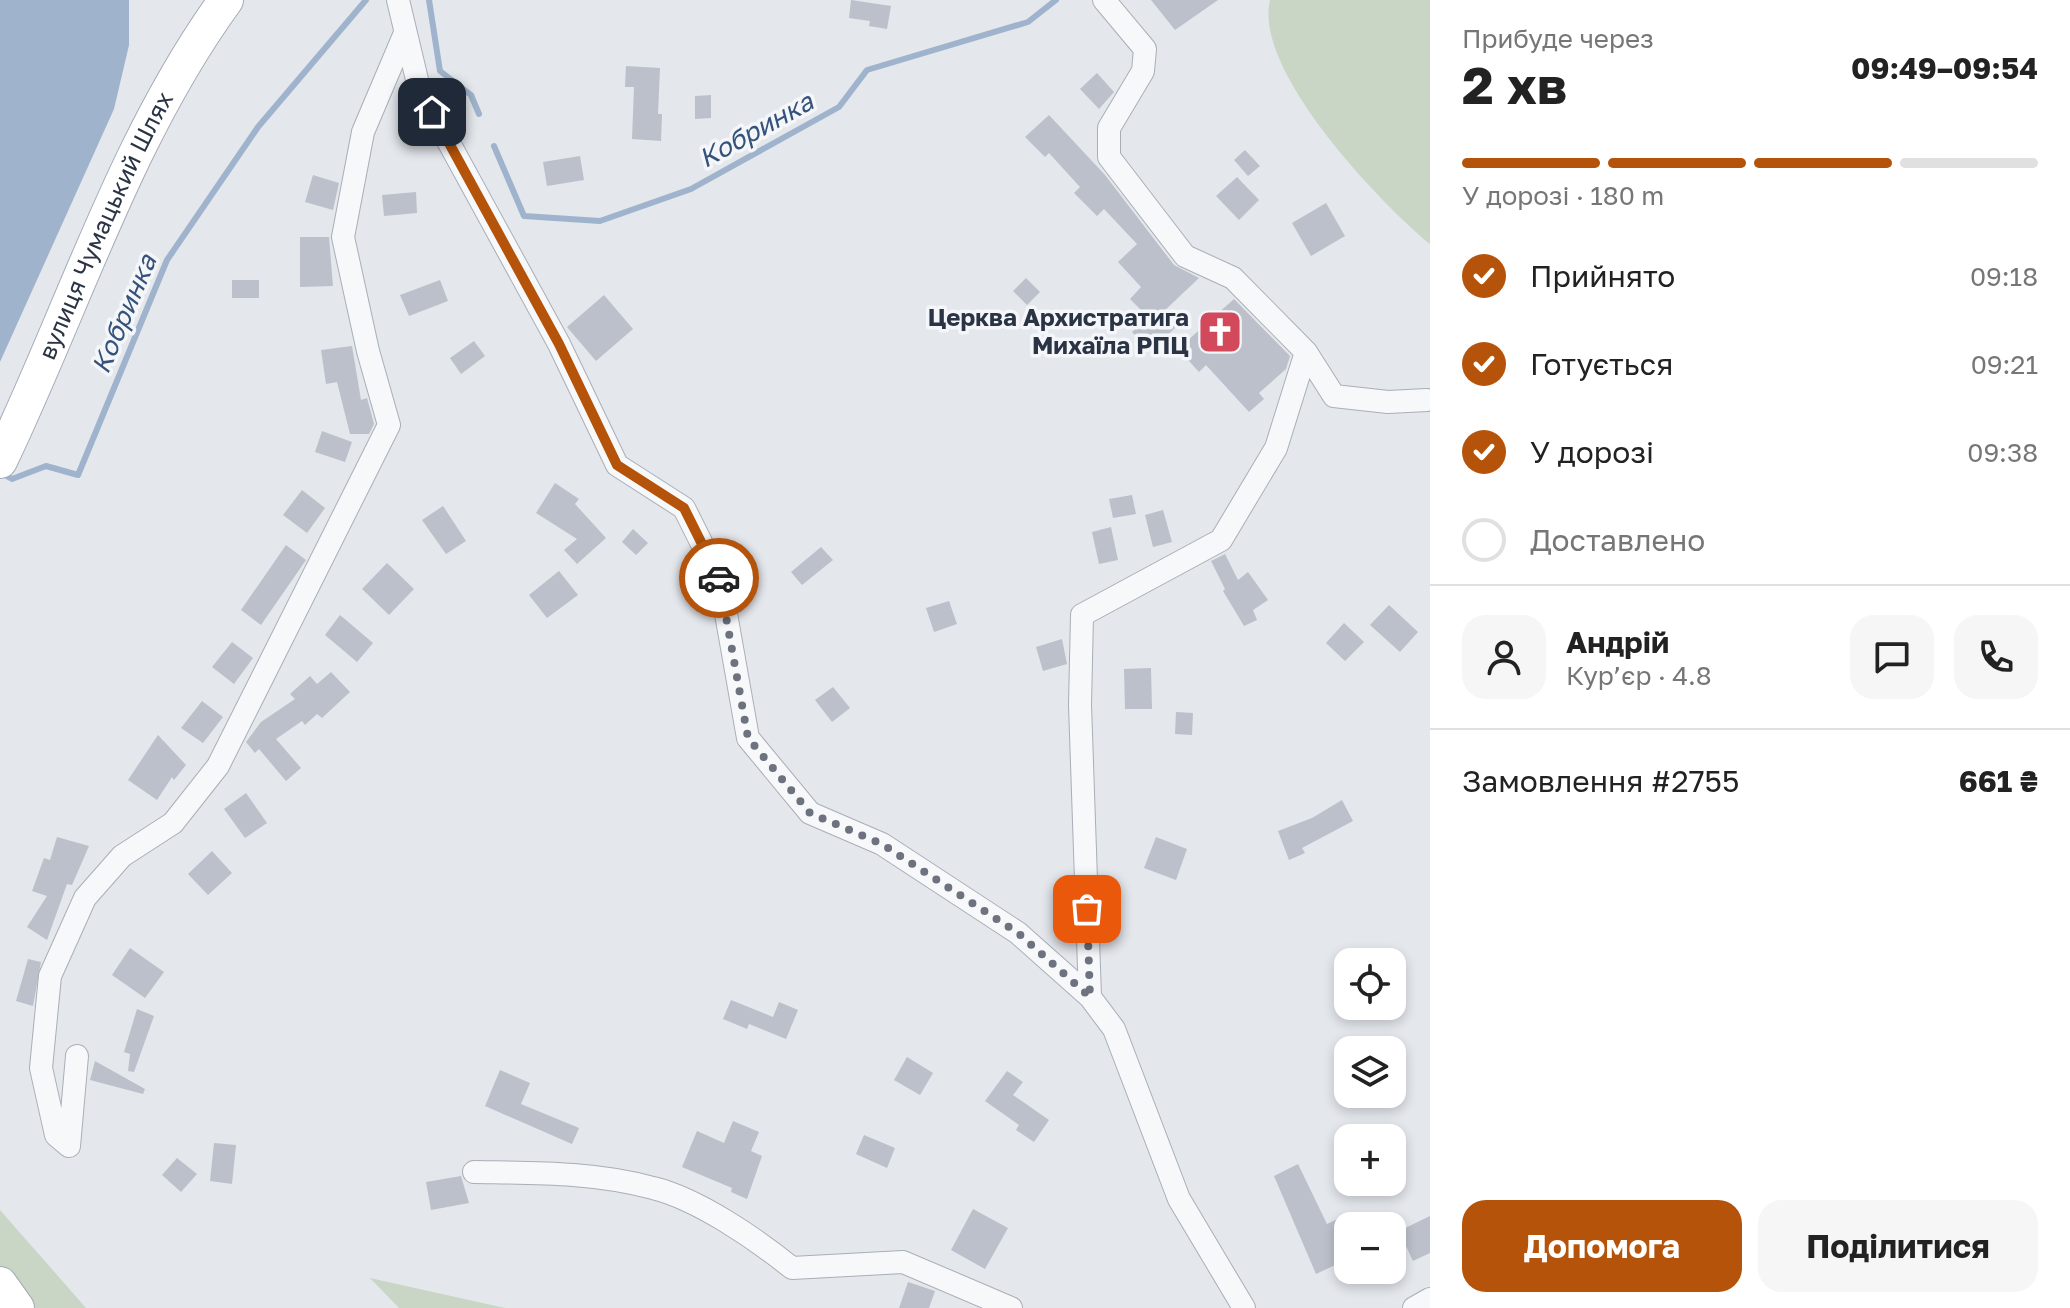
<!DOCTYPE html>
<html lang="uk">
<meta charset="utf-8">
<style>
body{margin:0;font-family:"Golos Text",sans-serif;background:#f6f6f6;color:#222;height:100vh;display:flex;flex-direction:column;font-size:30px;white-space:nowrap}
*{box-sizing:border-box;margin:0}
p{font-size:26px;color:#767676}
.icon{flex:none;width:44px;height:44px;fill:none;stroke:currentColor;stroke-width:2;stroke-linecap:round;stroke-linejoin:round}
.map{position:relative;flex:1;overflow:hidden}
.details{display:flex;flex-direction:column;background:#fff;width:640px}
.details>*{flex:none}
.controls{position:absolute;left:1334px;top:948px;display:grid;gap:16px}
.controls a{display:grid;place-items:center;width:72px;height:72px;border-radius:16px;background:#fff;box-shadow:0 4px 12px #0003;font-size:40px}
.pin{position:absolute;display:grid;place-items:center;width:68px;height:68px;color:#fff;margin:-34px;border-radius:16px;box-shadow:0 4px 12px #0006}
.courier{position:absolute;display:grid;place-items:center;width:80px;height:80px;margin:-40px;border:6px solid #b45309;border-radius:50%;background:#fff;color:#222;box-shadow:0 2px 10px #0007}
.headline em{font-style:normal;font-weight:700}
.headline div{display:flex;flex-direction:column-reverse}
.headline{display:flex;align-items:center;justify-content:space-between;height:136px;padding:0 32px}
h1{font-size:52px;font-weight:700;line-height:60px}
.bar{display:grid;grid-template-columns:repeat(4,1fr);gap:12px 8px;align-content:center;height:96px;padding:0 32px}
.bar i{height:10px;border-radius:6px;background:#e0e0e0}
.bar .current{background:#b45309}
.bar p{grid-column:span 4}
.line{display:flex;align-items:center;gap:20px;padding:0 32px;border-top:2px solid #e0e0e0}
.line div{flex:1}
.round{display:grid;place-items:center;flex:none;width:84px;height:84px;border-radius:24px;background:#f6f6f6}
ol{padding:0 32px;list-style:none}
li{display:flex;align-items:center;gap:24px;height:88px}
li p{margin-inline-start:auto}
li .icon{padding:8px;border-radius:50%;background:#b45309;color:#fff;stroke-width:4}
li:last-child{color:#767676}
li i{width:44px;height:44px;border:4px solid #e0e0e0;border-radius:50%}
.button{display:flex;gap:16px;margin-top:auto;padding:16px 32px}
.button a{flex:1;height:92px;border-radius:24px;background:#b45309;color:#fff;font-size:32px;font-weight:700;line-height:92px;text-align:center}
.button a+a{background:#f6f6f6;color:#222}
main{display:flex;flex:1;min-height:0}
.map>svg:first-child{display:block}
</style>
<main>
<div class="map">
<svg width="1430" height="1308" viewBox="0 0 1430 1308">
<rect width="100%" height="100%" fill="#e4e7ec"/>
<path fill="#c9d6c5" d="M1270,0H1430V244C1379,202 1253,70 1270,0Z
M0,1210L86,1308H0Z
M370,1278L505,1308H399Z"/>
<path fill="#9fb4cc" d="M0,0H129V45L114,109L0,362Z"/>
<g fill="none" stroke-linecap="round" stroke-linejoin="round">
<path stroke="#9fb4cc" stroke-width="6" d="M429,0L440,71L471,95L479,114
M494,146L524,216L600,221L691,189L839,107L867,70L1028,22L1056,0
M0,472L12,479L46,466L78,475L167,260L258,127L366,0"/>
</g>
<path fill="#bbc0ca" d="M851,0L891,6L887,29L869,26L870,21L849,18Z
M1151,0H1218L1175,30Z
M626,66L660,68L658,114H662L661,141L632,139L634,87H625Z
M1097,73L1114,92L1099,109L1080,89Z
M711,95V118L695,119V96Z
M1049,115L1105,175L1174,265L1199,278L1162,313L1176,327L1151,351L1132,332L1148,317L1130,299L1141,287L1118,262L1137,244L1104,209L1097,216L1074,193L1080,187L1049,153L1045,157L1025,137Z
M1245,150L1260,166L1248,176L1234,160Z
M580,156L584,180L547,186L543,162Z
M313,175L339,183L333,210L305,202Z
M1237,177L1259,200L1239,220L1216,196Z
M416,192L417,213L384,216L382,195Z
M1326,203L1345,236L1311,256L1292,223Z
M300,237H329L333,286L300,287Z
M1026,278L1040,292L1027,305L1013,291Z
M232,280H259V298H232Z
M440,280L448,301L409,316L400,295Z
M604,295L633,329L596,361L567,327Z
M1234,299L1290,356L1286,369L1259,393L1264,399L1249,412L1206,365L1199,372L1178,349Z
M474,341L485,356L461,374L450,358Z
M352,346L361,400L367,398L374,424L369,434H350L337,382L326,384L321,350Z
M322,431L352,442L345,462L315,452Z
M555,483L579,499L575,504L606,538L577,564L564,550L577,539L536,513Z
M302,490L325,508L307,533L283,515Z
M1132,495L1136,514L1113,518L1109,499Z
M443,506L466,541L446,554L422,520Z
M1163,510L1172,542L1153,547L1145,515Z
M1111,527L1118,560L1099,564L1092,532Z
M633,529L648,543L636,555L622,542Z
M286,545L306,560L261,625L241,610Z
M821,547L833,560L802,585L791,572Z
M1225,554L1238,580L1248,572L1268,600L1253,610L1257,620L1244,626L1223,591L1225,589L1211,561Z
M387,563L414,589L389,615L362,589Z
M559,571L578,595L547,618L529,595Z
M949,601L957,624L934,632L926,608Z
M1389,605L1418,632L1400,652L1370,625Z
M340,615L373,643L357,662L325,635Z
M1344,623L1364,642L1345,661L1326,643Z
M1062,639L1067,664L1043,671L1036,647Z
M232,642L253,658L234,684L212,667Z
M1151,668L1152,709H1125L1124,669Z
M331,672L350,692L322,718L317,714L305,725L302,721L276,739L301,768L286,781L259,749L255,753L246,742L261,722L295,699L290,694L310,676L317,684Z
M833,687L850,708L832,722L815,700Z
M202,701L223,717L203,743L181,728Z
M1176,712L1193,713L1192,735L1175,734Z
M158,735L186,765L174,780L172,777L157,800L128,780Z
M246,793L267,823L245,838L224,809Z
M1342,800L1353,821L1302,848L1305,853L1289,860L1278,831L1312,818Z
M57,837L89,846L72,885L67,884L47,940L27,927L47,896L32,891L44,858L50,860Z
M1156,837L1187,849L1176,880L1144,868Z
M212,851L232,873L208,895L188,874Z
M130,948L164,972L145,998L112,975Z
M28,959L41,962L33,1006L16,1001Z
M731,1000L773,1017L779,1002L798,1010L786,1039L749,1024L747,1029L723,1019Z
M137,1009L154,1016L134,1072L128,1071L130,1054L124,1052Z
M907,1057L933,1073L920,1095L894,1080Z
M95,1061L145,1089L143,1094L90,1080Z
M500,1070L530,1083L521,1104L579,1128L572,1144L485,1106Z
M1007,1071L1023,1082L1013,1095L1049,1120L1034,1142L1016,1130L1019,1125L985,1101Z
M733,1121L759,1132L751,1151L762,1156L747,1199L731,1192L732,1188L682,1167L697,1131L724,1143Z
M864,1135L895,1148L887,1168L856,1154Z
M214,1143L236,1145L232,1184L210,1181Z
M177,1158L197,1174L181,1192L162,1175Z
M1298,1164L1327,1224L1348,1214V1259L1316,1274L1274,1176Z
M461,1176L469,1203L431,1210L426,1182Z
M973,1209L1008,1228L985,1269L951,1250Z
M1430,1216V1253L1413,1261L1399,1231Z
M908,1282L935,1291L929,1308H899Z"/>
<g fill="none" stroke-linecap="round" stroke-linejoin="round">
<g stroke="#a9aeb7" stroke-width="24">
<path id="minor" d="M398,0L419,88L559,344L617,465L684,508L720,580L748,738L810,813L882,844L1018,933L1090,997L1114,1029L1179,1199L1244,1308
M1104,0L1145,49L1143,71L1109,128V157L1185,256L1233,278L1306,352L1334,396L1388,402L1427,400
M1090,997L1080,705L1082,615L1221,540L1276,448L1306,352
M77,1056L69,1146L56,1135L41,1068L50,976L85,898L122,856L173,823L218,766L389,425L368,351L343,237L363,132L405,33
M474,1172C535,1173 594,1172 653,1188C698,1199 756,1239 792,1268L903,1262L1011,1308
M1414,1308L1430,1299"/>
</g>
<g stroke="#a3abb8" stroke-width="36">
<g id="primary">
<path id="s1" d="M0,461C74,307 125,139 226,0"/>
<path d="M0,1284L17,1308"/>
</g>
</g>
<use href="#minor" stroke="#f7f8fa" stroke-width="22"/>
<use href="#primary" stroke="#fff" stroke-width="34"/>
</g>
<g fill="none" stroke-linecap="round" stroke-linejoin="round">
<path stroke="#6c737f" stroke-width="8" stroke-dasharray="0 14.4" d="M719,578L748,738L810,813L882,844L1018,933L1090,997L1087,909"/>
<path stroke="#b45309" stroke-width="10" d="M432,112L559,344L617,465L684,508L719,578"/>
</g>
<defs>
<g id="church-square" transform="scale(2.3)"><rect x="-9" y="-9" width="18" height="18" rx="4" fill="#d1495b" stroke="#f4f6f9"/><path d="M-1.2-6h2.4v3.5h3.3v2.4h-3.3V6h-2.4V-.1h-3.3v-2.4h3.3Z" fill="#fff"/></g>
</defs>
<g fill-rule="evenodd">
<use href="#church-square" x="1220" y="332"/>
</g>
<g text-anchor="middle" stroke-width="7" stroke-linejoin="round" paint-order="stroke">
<g font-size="24" fill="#2b3445" stroke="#f4f6f9">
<text dy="8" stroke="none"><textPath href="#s1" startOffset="258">вулиця Чумацький Шлях</textPath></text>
</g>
<g font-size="24" font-weight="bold" fill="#2b3445" stroke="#f4f6f9" text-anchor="end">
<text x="1189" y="326">Церква Архистратига<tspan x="1189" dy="28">Михаїла РПЦ</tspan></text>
</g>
<g font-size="26" font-style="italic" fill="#34527a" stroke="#f4f6f9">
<text transform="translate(756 130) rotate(-29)" y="9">Кобринка</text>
<text transform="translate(124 314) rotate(-67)" y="9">Кобринка</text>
</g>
</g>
</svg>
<div class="controls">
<a><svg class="icon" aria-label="locate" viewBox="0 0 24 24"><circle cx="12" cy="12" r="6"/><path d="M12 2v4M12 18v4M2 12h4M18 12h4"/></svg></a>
<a><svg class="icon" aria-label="layers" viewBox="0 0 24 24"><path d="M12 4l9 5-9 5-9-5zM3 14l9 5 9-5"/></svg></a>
<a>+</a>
<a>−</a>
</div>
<div class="pin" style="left:1087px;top:909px;background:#ea580c"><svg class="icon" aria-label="bag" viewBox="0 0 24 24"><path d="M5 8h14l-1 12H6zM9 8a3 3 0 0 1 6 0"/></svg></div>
<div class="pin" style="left:432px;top:112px;background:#1f2937"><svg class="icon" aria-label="home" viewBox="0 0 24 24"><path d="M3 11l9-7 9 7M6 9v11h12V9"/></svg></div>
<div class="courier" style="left:719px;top:578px"><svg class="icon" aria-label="car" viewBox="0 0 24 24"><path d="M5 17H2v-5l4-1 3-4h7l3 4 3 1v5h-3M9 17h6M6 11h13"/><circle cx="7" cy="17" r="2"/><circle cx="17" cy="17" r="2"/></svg></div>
</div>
<section class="details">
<div class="headline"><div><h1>2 хв</h1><p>Прибуде через</p></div><em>09:49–09:54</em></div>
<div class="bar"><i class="current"></i><i class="current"></i><i class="current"></i><i></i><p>У дорозі · 180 m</p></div>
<ol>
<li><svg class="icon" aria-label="check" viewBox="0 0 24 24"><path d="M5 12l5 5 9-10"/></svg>Прийнято<p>09:18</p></li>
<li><svg class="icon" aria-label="check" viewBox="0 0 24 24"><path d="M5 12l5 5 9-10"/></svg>Готується<p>09:21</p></li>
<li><svg class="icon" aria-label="check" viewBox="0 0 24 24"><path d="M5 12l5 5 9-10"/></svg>У дорозі<p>09:38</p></li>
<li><i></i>Доставлено</li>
</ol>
<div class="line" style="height:144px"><a class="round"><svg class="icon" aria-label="person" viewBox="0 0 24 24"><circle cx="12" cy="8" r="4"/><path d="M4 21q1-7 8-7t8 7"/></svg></a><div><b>Андрій</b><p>Кур’єр · 4.8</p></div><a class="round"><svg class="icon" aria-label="chat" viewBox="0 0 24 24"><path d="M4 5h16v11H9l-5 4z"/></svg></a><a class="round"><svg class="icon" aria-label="phone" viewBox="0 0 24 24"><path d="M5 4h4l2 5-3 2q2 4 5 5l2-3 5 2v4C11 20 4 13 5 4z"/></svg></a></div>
<div class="line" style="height:104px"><div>Замовлення #2755</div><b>661 ₴</b></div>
<div class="button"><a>Допомога</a><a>Поділитися</a></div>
</section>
</main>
